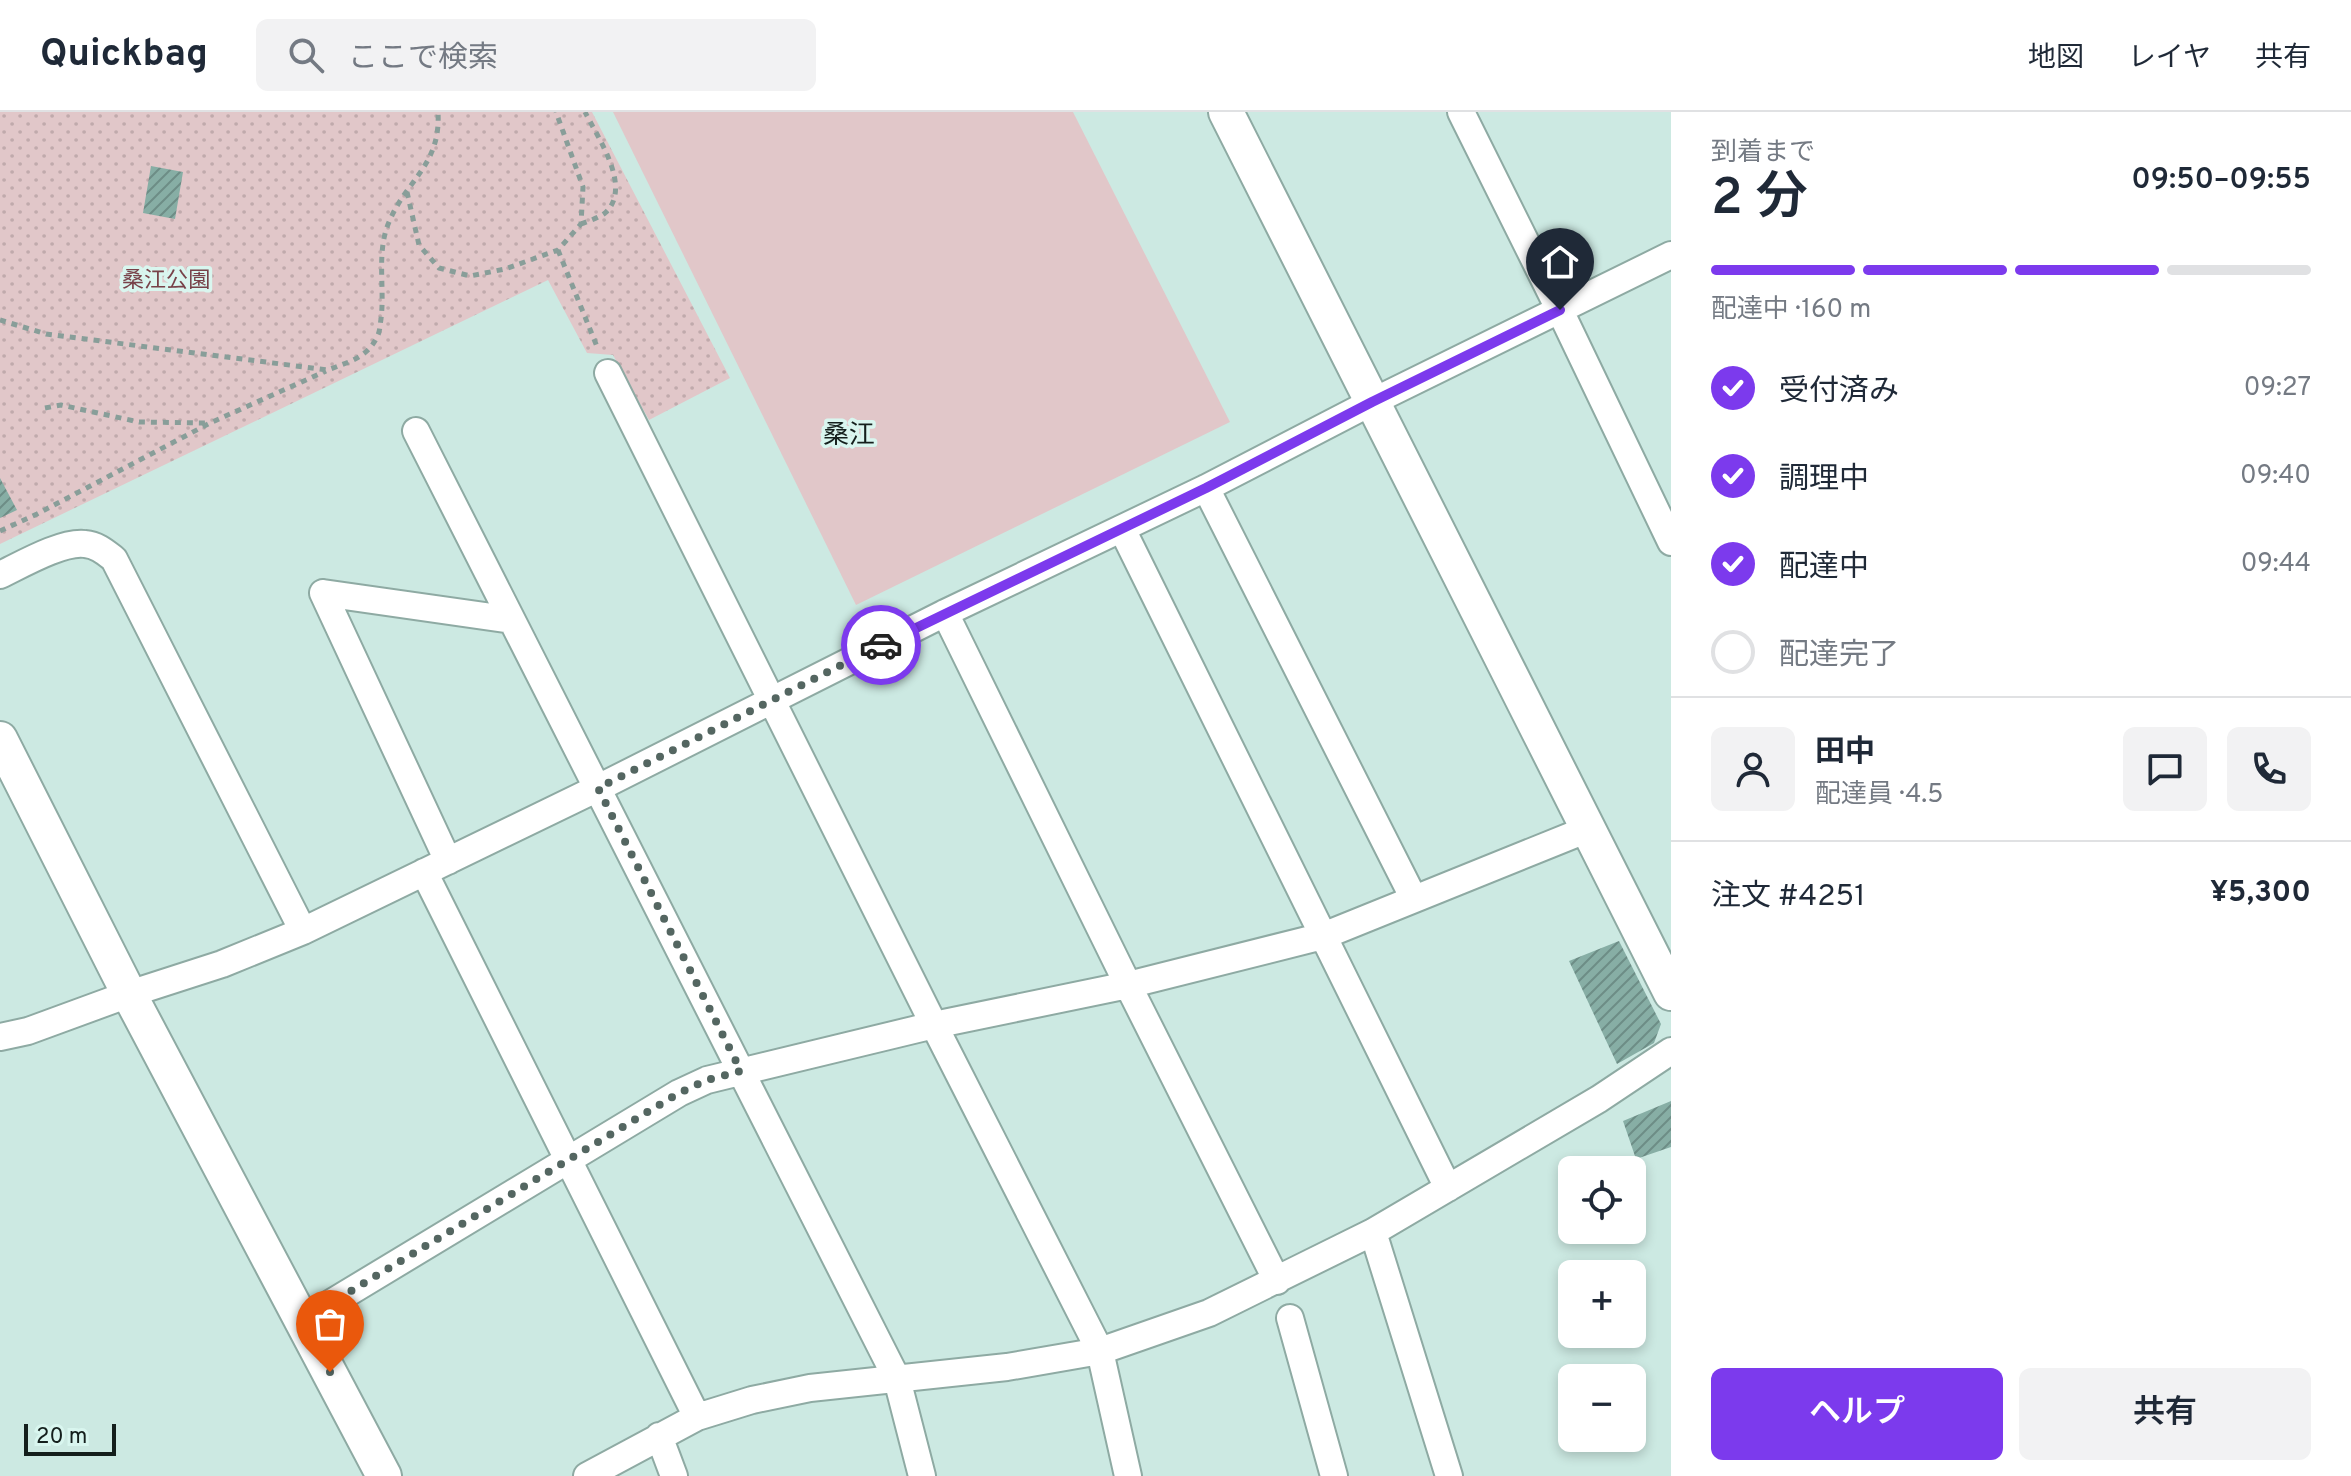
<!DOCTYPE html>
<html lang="ja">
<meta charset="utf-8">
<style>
body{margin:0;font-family:Overpass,"Noto Sans JP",sans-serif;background:#f2f2f3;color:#1f2937;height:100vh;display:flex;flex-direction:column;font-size:30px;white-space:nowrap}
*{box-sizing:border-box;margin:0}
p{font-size:26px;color:#747a83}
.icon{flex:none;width:44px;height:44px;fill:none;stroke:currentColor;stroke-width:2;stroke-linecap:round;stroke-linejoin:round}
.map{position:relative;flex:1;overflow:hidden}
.drawer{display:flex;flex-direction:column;background:#fff;width:680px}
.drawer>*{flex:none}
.controls{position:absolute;left:1558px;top:1044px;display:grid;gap:16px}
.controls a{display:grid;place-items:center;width:88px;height:88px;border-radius:12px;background:#fff;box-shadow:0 4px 12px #0003;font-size:40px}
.scale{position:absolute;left:24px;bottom:20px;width:92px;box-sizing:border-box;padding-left:8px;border:4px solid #141f1c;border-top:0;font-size:22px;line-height:28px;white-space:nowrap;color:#141f1c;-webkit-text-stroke:6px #d9f6ef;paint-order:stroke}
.pin{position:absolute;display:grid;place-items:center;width:68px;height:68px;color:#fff;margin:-82px -34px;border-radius:50% 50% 50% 0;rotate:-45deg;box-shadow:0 0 8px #0007}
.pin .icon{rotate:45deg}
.courier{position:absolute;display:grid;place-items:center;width:80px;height:80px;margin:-40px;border:6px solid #7c3aed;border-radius:50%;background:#fff;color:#222;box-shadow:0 2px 10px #0007}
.summary em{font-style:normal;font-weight:600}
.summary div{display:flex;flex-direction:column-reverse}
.summary{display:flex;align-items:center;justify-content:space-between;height:136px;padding:0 40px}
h1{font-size:52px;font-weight:600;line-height:60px}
.bar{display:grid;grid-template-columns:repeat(4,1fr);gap:12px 8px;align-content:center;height:96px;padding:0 40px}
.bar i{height:10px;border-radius:6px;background:#e0e1e3}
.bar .on{background:#7c3aed}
.bar p{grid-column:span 4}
.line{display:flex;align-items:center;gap:20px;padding:0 40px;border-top:2px solid #e0e1e3}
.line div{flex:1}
.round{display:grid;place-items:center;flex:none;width:84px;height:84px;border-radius:12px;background:#f2f2f3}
ol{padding:0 40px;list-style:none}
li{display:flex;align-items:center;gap:24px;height:88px}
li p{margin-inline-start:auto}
li .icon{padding:8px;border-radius:50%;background:#7c3aed;color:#fff;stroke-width:4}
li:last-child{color:#747a83}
li i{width:44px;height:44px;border:4px solid #e0e1e3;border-radius:50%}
.primary-button{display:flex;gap:16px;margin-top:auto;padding:16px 40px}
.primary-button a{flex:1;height:92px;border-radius:12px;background:#7c3aed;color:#fff;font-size:32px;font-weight:600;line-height:92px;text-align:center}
.primary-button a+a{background:#f2f2f3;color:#1f2937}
header{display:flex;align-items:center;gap:48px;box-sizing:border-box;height:112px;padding:0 40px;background:#fff;border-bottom:2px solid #e0e1e3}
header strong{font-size:38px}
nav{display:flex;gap:44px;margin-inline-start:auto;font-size:28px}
.search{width:560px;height:72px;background:#f2f2f3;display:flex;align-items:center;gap:20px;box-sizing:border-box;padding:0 28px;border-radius:12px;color:#747a83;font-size:30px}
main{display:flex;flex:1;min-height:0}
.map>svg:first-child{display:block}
</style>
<header>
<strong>Quickbag</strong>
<div class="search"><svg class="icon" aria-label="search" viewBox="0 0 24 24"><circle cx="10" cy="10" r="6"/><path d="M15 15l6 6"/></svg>ここで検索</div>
<nav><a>地図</a><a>レイヤ</a><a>共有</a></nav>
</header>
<main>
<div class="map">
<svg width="1671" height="1364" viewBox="0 0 1671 1364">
<defs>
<pattern id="grass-dots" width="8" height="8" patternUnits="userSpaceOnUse" patternTransform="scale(2)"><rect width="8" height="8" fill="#e1c7c9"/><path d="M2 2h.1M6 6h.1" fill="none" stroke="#c0aaac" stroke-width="1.8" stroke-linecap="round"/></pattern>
<pattern id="building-hatch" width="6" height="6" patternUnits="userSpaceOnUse" patternTransform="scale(2)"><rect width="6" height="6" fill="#87aea5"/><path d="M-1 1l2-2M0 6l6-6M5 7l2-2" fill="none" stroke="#6d8d86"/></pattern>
</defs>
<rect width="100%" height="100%" fill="#cce9e2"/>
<path fill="url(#grass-dots)" d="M0,0H592L730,266L649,308L613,243L587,241L548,168L0,432Z"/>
<path fill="#e1c7c9" d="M613,0H1073L1230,310L856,493Z"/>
<path fill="url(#building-hatch)" d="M151,54L183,60L175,107L143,101Z
M0,366L17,398L0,406Z
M1619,829L1661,912L1654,931L1617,952L1569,849Z
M1671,989V1035L1636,1047L1623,1009Z"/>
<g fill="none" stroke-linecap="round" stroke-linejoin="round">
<g stroke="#8eaaa3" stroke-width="30">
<path id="minor" d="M1461,0L1565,209L1671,430
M608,261L934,913L1100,1239L1128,1364
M416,319L897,1267L922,1364
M1206,376L1414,787
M1122,417L1448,1076
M0,463C21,453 62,429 85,432C97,433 105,440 114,447L303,819
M323,481L448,749
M323,481L512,508
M945,501L1128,873L1277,1169
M424,760L697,1305
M0,925L28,919L129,882L222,852L303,819L598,676L945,501L1206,376L1372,290L1671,143
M1373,1120L1449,1364
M1290,1206L1334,1364
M303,1208L679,981L707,968L934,913L1128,873L1323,824L1588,717
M659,1324L674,1364
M587,1364L697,1305L752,1288L810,1276L1007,1255L1100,1239L1209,1201L1373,1120L1599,987L1671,939"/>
</g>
<g stroke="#8eaaa3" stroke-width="38">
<path id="tertiary" d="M1226,0L1671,881
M0,627L129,882L384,1364"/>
</g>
<path stroke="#889e99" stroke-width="5" stroke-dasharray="6 6" stroke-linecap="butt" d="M407,80L419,133L439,156L470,164L505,157L558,138L581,112L583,75L556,0
M581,112C588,109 599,106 605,101C633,76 598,26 585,0
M558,138L598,237
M0,208L46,222L328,258C348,250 367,246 377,225C380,220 380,213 381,207C385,175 376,140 389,110C407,67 441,53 438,0
M45,296L61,293L139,310L206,311
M0,419L37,402L210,311L326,259"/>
<use href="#minor" stroke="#fff" stroke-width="26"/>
<use href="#tertiary" stroke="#fff" stroke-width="34"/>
</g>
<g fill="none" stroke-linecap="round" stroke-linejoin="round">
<path stroke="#546661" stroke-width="8" stroke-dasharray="0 14.4" d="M330,1260L303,1208L679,981L707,968L741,959L598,676L881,533"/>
<path stroke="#7c3aed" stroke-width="10" d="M881,533L1206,376L1372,290L1560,198"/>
</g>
<g text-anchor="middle" stroke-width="7" stroke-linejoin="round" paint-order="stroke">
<g font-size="22" fill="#784249" stroke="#d9f6ef">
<text x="166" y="175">桑江公園</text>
</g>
<g font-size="26" fill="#141f1c" stroke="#d9f6ef">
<text x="849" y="331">桑江</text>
</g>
</g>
</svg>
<div class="controls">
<a><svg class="icon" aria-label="locate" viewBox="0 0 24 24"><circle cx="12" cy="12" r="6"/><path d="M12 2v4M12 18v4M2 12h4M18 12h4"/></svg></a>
<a>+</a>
<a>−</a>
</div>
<div class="scale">20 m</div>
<div class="pin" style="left:330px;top:1260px;background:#ea580c"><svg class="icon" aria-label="bag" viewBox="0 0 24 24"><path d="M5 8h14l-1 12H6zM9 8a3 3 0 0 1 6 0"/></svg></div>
<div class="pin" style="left:1560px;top:198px;background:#1f2937"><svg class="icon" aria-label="home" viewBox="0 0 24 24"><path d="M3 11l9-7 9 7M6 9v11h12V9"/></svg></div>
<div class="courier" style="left:881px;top:533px"><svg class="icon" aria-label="car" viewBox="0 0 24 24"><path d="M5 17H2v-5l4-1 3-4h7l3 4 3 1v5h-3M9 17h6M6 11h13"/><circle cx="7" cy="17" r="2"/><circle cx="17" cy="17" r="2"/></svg></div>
</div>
<section class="drawer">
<div class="summary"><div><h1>2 分</h1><p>到着まで</p></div><em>09:50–09:55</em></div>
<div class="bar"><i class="on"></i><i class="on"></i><i class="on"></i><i></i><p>配達中 · 160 m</p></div>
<ol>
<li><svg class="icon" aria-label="check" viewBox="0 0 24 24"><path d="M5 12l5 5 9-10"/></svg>受付済み<p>09:27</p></li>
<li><svg class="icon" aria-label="check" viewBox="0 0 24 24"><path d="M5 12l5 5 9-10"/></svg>調理中<p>09:40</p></li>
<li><svg class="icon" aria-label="check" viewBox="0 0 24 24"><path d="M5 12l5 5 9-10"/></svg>配達中<p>09:44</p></li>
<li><i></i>配達完了</li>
</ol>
<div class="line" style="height:144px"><a class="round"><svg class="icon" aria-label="person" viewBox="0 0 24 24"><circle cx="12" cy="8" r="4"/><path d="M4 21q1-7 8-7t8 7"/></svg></a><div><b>田中</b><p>配達員 · 4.5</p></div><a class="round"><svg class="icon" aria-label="chat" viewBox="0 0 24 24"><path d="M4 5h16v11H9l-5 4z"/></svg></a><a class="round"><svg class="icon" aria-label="phone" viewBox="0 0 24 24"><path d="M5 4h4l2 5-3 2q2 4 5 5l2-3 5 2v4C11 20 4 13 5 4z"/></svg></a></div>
<div class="line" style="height:104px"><div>注文 #4251</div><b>¥5,300</b></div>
<div class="primary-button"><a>ヘルプ</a><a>共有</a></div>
</section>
</main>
